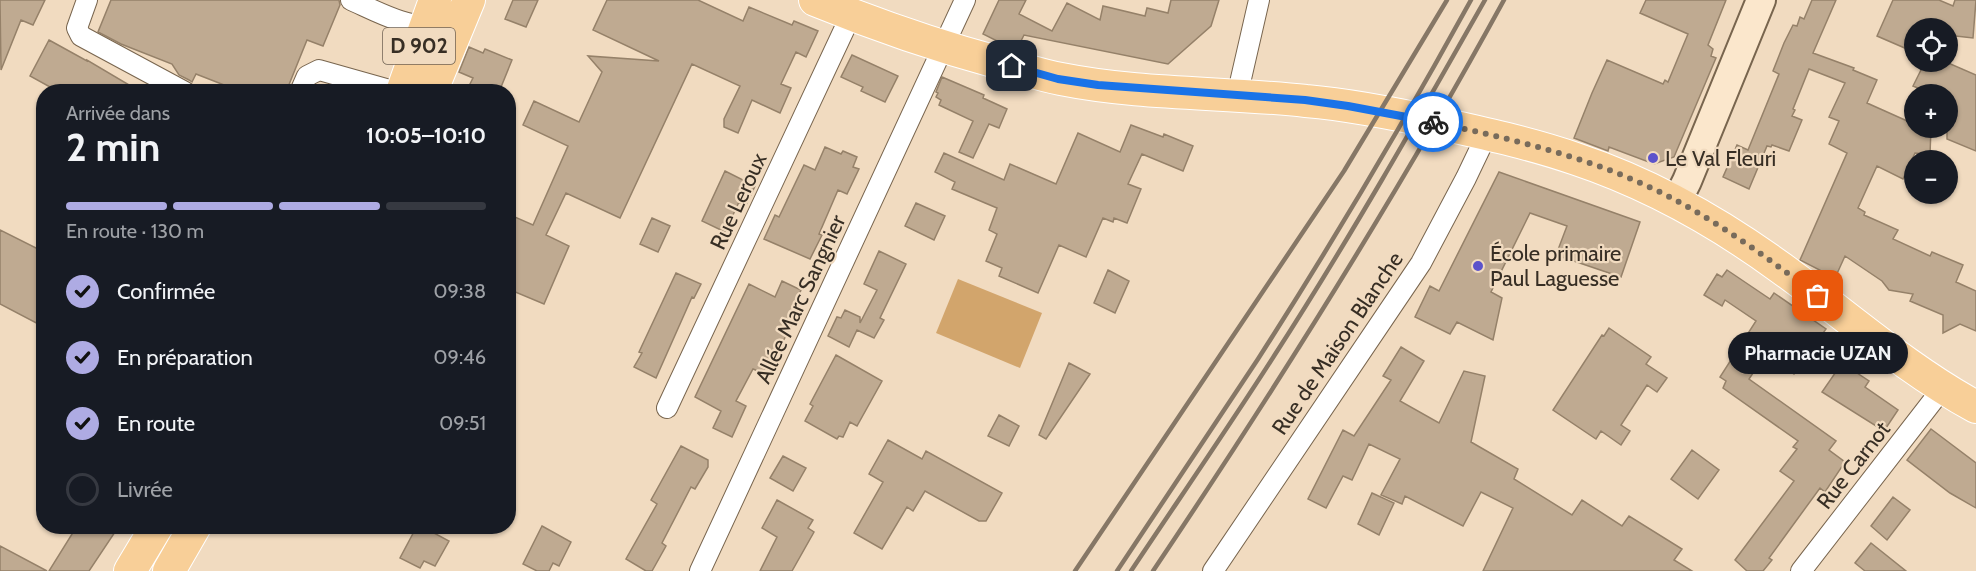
<!DOCTYPE html>
<html lang="fr">
<meta charset="utf-8">
<style>
body{margin:0;font-family:Cabin,sans-serif;background:#242831;color:#f1f3f6;height:100vh;display:flex;flex-direction:column;font-size:22px;white-space:nowrap}
*{box-sizing:border-box;margin:0}
p{font-size:20px;color:#9ea1a6}
.icon{flex:none;width:33px;height:33px;fill:none;stroke:currentColor;stroke-width:2;stroke-linecap:round;stroke-linejoin:round}
.map{position:relative;flex:1;overflow:hidden}
.sheet{position:absolute;left:36px;top:84px;width:480px;height:450px;display:flex;flex-direction:column;background:#171b24;border-radius:24px;box-shadow:0 2px 4px #0004}
.sheet>*{flex:none}
.fabs{position:absolute;left:1904px;top:18px;display:grid;gap:12px}
.fabs a{display:grid;place-items:center;width:54px;height:54px;border-radius:50%;background:#171b24;box-shadow:0 2px 4px #0004;font-size:30px}
.pin{position:absolute;display:grid;place-items:center;width:51px;height:51px;color:#fff;margin:-26px;border-radius:12px;box-shadow:0 3px 9px #0006}
.courier{position:absolute;display:grid;place-items:center;width:60px;height:60px;margin:-30px;border:4px solid #1a73e8;border-radius:50%;background:#fff;color:#222;box-shadow:0 2px 8px #0007}
.bubble{position:absolute;height:42px;border-radius:21px;background:#171b24;box-shadow:0 2px 4px #0004;font-size:20px;font-weight:700;line-height:42px;text-align:center}
.overview em{font-style:normal;font-weight:700}
.overview div{display:flex;flex-direction:column-reverse}
.overview{display:flex;align-items:center;justify-content:space-between;height:102px;padding:0 30px}
h1{font-size:39px;font-weight:700;line-height:45px}
.bar{display:grid;grid-template-columns:repeat(4,1fr);gap:9px 6px;align-content:center;height:72px;padding:0 30px}
.bar i{height:8px;border-radius:4px;background:#363941}
.bar .selected{background:#aeabe3}
.bar p{grid-column:span 4}
ol{padding:0 30px;list-style:none}
li{display:flex;align-items:center;gap:18px;height:66px}
li p{margin-inline-start:auto}
li .icon{padding:6px;border-radius:50%;background:#aeabe3;color:#111;stroke-width:4}
li:last-child{color:#9ea1a6}
li i{width:33px;height:33px;border:3px solid #363941;border-radius:50%}
.map>svg:first-child{display:block}
</style>
<div class="map">
<svg width="1976" height="571" viewBox="0 0 1976 571">
<rect width="100%" height="100%" fill="#f1dbc0"/>
<path fill="#d2a56c" d="M958,279L1042,313L1020,368L936,333Z"/>
<path fill="#bfaa91" stroke="#958169" stroke-width="1.5" d="M0,0H45L33,25L21,20L1,70Z
M111,0H339L340,5L323,46L307,40L286,92H242L196,74L192,82L189,80L179,75L172,64L121,44L98,32Z
M513,0H538L526,27L505,19Z
M607,0H698L743,21L749,7L792,25L794,21L818,31L806,57L796,52L781,84L791,88L780,113L752,100L738,133L724,127V119L740,86L692,64L620,218L566,193L546,235L569,246L544,304L508,289V214L533,225L568,146L523,125L534,101L579,122L602,72L588,56L659,61L593,30Z
M999,0H1026L1019,14L1052,31L1067,3L1100,20L1103,6L1145,16L1147,8L1168,13L1171,0H1219L1211,26L1168,64L1024,35L1017,49L1009,47L983,34Z
M1646,0H1726L1708,45L1713,49L1711,56L1716,58L1674,157L1654,164L1609,147L1608,151L1574,138L1592,93L1607,60L1663,84L1665,80L1668,82L1688,34L1640,13Z
M1812,0H1836L1813,53L1854,68L1853,70L1877,80L1867,103L1914,124V128H1931L1930,154L1915,153L1903,179L1877,166L1858,208L1865,212L1864,215L1898,230L1893,239L1930,256L1932,252L1963,265L1956,282L1976,291V331L1960,324L1943,333V315L1910,301L1913,294L1889,290L1882,281L1845,256L1835,278L1800,260L1847,153L1829,144L1839,121L1829,117L1845,83L1809,69L1793,109L1795,110L1792,116L1802,120L1789,151L1772,145L1771,147L1767,146L1749,189L1723,177L1737,145L1748,150L1779,74L1773,71L1784,43L1793,25L1797,26L1800,17L1804,19Z
M1893,0H1939L1953,6L1955,0H1976L1973,38L1947,35V28H1914V52L1877,36Z
M49,40L87,61V60L141,92H59L30,76Z
M469,47L483,53L485,49L512,60L499,92H482L469,86L473,78L459,72Z
M852,55L898,76L885,102L861,91L863,87L841,77Z
M1925,62H1946L1976,75V151L1947,139V94H1923L1925,91L1913,86Z
M942,77L984,95L983,98L1007,109L999,128L989,124L973,158L959,152L973,121L939,105L941,100L936,97L938,93L936,92Z
M1131,125L1163,137L1164,134L1193,146L1183,171L1142,154L1128,184L1141,189L1127,223L1114,218L1113,222L1103,218L1086,257L1059,245L1038,293L999,276L1002,268L986,261L997,234L989,230L997,208L952,189L955,182L935,172L944,153L1004,180L1010,164L1056,184L1078,133L1120,152Z
M825,147L841,154L843,151L857,157L853,167L859,169L847,194L838,190L819,234L822,235L810,259L764,239L775,215L779,217L804,165L815,170Z
M725,171L755,186L746,205L739,202L725,232L702,221Z
M1499,172L1640,222L1621,277L1556,255L1567,226L1530,213L1491,292L1502,298L1493,340L1457,322L1450,334L1415,317L1430,286L1439,291Z
M916,203L945,216L934,240L905,226Z
M652,218L670,226L658,252L640,244Z
M0,230L44,252V327L0,304Z
M879,251L906,264L880,318L884,320L874,338L857,330L849,347L828,336L837,317L841,318L845,310L860,317V323L877,290L864,284Z
M1108,270L1129,281L1115,313L1094,303Z
M1727,270L1770,299L1774,293L1826,329L1794,374L1765,355L1749,379L1836,441L1829,450L1845,462L1825,492L1820,488L1769,558L1772,560L1763,571H1747L1735,560L1794,481L1780,471L1797,449L1793,447L1798,441L1723,388L1726,381L1720,377L1756,321L1725,300L1722,306L1704,295L1717,274L1722,277Z
M676,273L701,284L694,298L692,297L656,378L634,367L642,353L639,352Z
M782,281L801,290L787,322L792,325L782,343L779,341L763,373L753,369L736,401L746,406L732,437L713,428L721,411L695,397L749,284L775,297Z
M1609,328L1651,357L1646,364L1667,378L1657,392L1647,385L1621,425L1630,431L1621,445L1601,431L1596,439L1553,410L1602,335L1604,336Z
M1401,347L1424,361L1400,401L1439,423L1464,371L1485,376L1471,442L1518,469L1514,479L1572,515L1582,500L1622,526L1629,516L1682,549L1674,560L1692,571H1483L1513,508L1481,492L1463,526L1405,496L1402,504L1381,495L1400,459L1369,444L1352,480L1343,476L1326,508L1308,499L1343,430L1354,436L1391,380L1383,376Z
M836,355L882,381L857,426L850,422L843,437L839,436L837,439L805,421L813,406L810,404Z
M1069,363L1090,374L1046,439L1039,435Z
M1842,363L1869,381L1865,387L1898,410L1884,431L1822,392Z
M999,415L1019,426L1009,446L988,436Z
M1931,429L1976,463V508L1950,493L1907,460Z
M888,440L922,459L926,451L1002,493L986,521H979L925,491L913,511L907,507L882,549L854,533L883,482L869,474Z
M681,446L708,460V467L695,489L691,487L662,543L666,546L652,571H646L626,559L657,504L651,500Z
M1692,450L1719,470L1698,499L1671,479Z
M783,456L806,468L793,491L770,478Z
M1372,493L1394,503L1379,535L1358,524Z
M1893,497L1910,510L1887,540L1871,526Z
M777,500L813,520L808,528L814,532L792,571H760L777,537L762,528Z
M77,526H119L89,571H49Z
M417,526H421L449,541L435,566L424,561L420,568L400,558Z
M542,526L571,542L559,566L553,563L549,571H537L523,564Z
M1871,543L1906,571H1865L1855,563Z
M0,546L47,571H0Z"/>
<g fill="none" stroke-linecap="round" stroke-linejoin="round">
<g stroke="#78654e" stroke-width="22">
<path id="street" d="M87,0L77,28L81,36L185,92
M351,0C374,10 411,31 436,24
M300,92L307,76L319,70L397,92
M1237,96L1259,0
M667,408L851,15
M700,571L965,0
M1213,571L1421,263L1466,178L1487,134
M1801,571L1942,389"/>
</g>
<g stroke="#78654e" stroke-width="32">
<path id="secondary" d="M1677,201L1687,181L1761,0"/>
</g>
<g stroke="#fff" stroke-width="34">
<path id="primary" d="M815,0C876,25 937,46 1000,63C1020,68 1040,75 1061,79C1141,95 1224,92 1306,101C1352,105 1397,114 1442,124C1487,134 1533,144 1576,159C1651,184 1718,222 1781,268C1846,315 1906,369 1976,407
M402,92L435,0
M431,92L469,0
M130,571L157,526
M169,571L195,526"/>
</g>
<use href="#street" stroke="#fff" stroke-width="20"/>
<use href="#secondary" stroke="#fbe7cc" stroke-width="28"/>
<use href="#primary" stroke="#f8cf98" stroke-width="32"/>
<path stroke="#867766" stroke-width="4.5" d="M1075,571L1344,171L1447,0
M1117,571C1164,500 1211,430 1258,359C1333,242 1404,122 1471,0
M1131,571C1179,499 1228,428 1274,356C1349,240 1417,120 1485,0
M1153,571C1278,385 1397,196 1504,0"/>
</g>
<g fill="none" stroke-linecap="round" stroke-linejoin="round">
<path stroke="#786b5b" stroke-width="6" stroke-dasharray="0 10.8" d="M1433,122C1517,140 1602,160 1677,201C1727,228 1773,262 1818,296"/>
<path stroke="#1a73e8" stroke-width="8" d="M1012,66L1058,79L1098,85L1305,100L1348,106L1433,122"/>
</g>
<g fill="#5c53cb" stroke="#f1dbc0" stroke-width="2">
<circle cx="1653" cy="158" r="6"/>
<circle cx="1478" cy="266" r="6"/>
</g>
<g text-anchor="middle" stroke-width="4.5" stroke-linejoin="round" paint-order="stroke">
<rect fill="#f1dbc0" stroke="#6f6253" stroke-width="1.5" x="383" y="28" width="72" height="36" rx="4.5"/>
<g font-size="21" font-weight="bold" fill="#372e24">
<text x="419" y="53">D 902</text>
</g>
<g font-size="22" fill="#372e24" stroke="#f1dbc0" text-anchor="start">
<text x="1665" y="166">Le Val Fleuri</text>
<text x="1490" y="261">École primaire<tspan x="1490" dy="25">Paul Laguesse</tspan></text>
</g>
<g font-size="22" fill="#372e24" stroke="#f1dbc0">
<text transform="translate(738 201) rotate(-65)" y="8">Rue Leroux</text>
<text transform="translate(800 299) rotate(-65)" y="8">Allée Marc Sangnier</text>
<text transform="translate(1337 343) rotate(-56)" y="8">Rue de Maison Blanche</text>
<text transform="translate(1853 465) rotate(-52)" y="8">Rue Carnot</text>
</g>
</g>
</svg>
<div class="fabs">
<a><svg class="icon" aria-label="locate" viewBox="0 0 24 24"><circle cx="12" cy="12" r="6"/><path d="M12 2v4M12 18v4M2 12h4M18 12h4"/></svg></a>
<a>+</a>
<a>−</a>
</div>
<div class="pin" style="left:1818px;top:296px;background:#ea580c"><svg class="icon" aria-label="bag" viewBox="0 0 24 24"><path d="M5 8h14l-1 12H6zM9 8a3 3 0 0 1 6 0"/></svg></div>
<div class="pin" style="left:1012px;top:66px;background:#1f2937"><svg class="icon" aria-label="home" viewBox="0 0 24 24"><path d="M3 11l9-7 9 7M6 9v11h12V9"/></svg></div>
<div class="courier" style="left:1433px;top:122px"><svg class="icon" aria-label="bike" viewBox="0 0 24 24"><circle cx="6" cy="16" r="4"/><circle cx="18" cy="16" r="4"/><path d="M6 16l4-8h5l3 8M10 8l3 8H6M13 5h3"/></svg></div>
<div class="bubble" style="left:1728px;top:332px;width:180px">Pharmacie UZAN</div>
<section class="sheet">
<div class="overview"><div><h1>2 min</h1><p>Arrivée dans</p></div><em>10:05–10:10</em></div>
<div class="bar"><i class="selected"></i><i class="selected"></i><i class="selected"></i><i></i><p>En route · 130 m</p></div>
<ol>
<li><svg class="icon" aria-label="check" viewBox="0 0 24 24"><path d="M5 12l5 5 9-10"/></svg>Confirmée<p>09:38</p></li>
<li><svg class="icon" aria-label="check" viewBox="0 0 24 24"><path d="M5 12l5 5 9-10"/></svg>En préparation<p>09:46</p></li>
<li><svg class="icon" aria-label="check" viewBox="0 0 24 24"><path d="M5 12l5 5 9-10"/></svg>En route<p>09:51</p></li>
<li><i></i>Livrée</li>
</ol>
</section>
</div>
